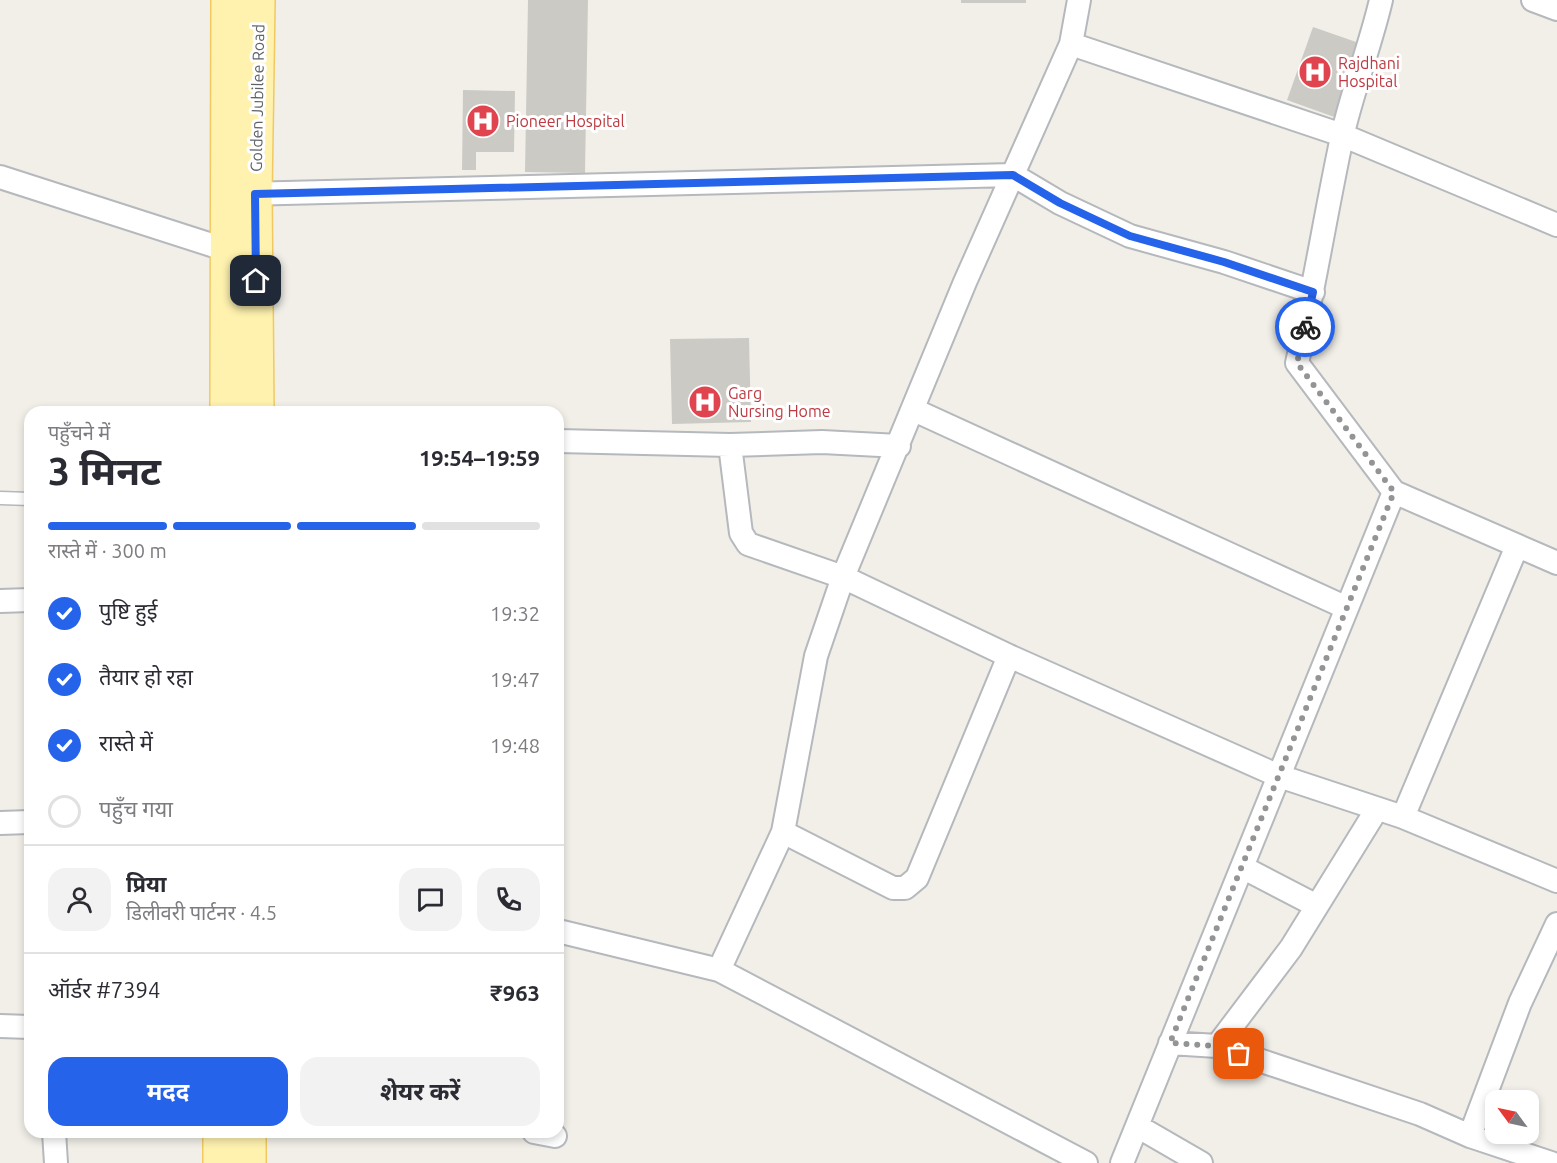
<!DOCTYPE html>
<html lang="hi">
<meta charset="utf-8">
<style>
body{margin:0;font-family:Ubuntu,"Noto Sans Devanagari",sans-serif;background:#f2f2f3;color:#2b2b33;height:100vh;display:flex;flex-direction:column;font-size:22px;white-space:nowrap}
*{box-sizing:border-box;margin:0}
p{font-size:20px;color:#7c7c81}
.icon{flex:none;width:33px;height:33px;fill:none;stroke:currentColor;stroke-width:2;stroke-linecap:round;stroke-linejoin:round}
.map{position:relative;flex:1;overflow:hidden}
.panel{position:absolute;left:24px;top:406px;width:540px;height:732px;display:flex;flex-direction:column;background:#fff;border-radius:18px;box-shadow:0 3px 9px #0003}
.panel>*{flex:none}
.needle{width:39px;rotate:303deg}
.tools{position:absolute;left:1485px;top:1090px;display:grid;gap:12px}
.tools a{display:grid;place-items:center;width:54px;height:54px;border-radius:12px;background:#fff;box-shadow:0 3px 9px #0003;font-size:30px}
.pin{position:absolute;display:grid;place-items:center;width:51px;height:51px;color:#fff;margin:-26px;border-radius:12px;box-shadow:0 3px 9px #0006}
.courier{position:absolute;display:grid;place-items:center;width:60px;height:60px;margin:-30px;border:4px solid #2563eb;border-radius:50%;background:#fff;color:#222;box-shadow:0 2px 8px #0007}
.summary em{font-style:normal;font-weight:700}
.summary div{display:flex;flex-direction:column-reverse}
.summary{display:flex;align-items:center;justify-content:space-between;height:102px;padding:0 24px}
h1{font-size:39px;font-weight:700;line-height:45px}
.bar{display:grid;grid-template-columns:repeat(4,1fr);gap:9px 6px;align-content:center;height:72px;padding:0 24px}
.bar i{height:8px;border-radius:4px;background:#e1e1e2}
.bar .on{background:#2563eb}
.bar p{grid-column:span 4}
.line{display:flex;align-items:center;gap:15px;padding:0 24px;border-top:2px solid #e1e1e2}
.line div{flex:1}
.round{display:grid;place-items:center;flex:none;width:63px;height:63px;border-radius:18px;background:#f2f2f3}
ol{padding:0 24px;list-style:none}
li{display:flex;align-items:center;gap:18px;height:66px}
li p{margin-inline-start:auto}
li .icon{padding:6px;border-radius:50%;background:#2563eb;color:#fff;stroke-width:4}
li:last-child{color:#7c7c81}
li i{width:33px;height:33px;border:3px solid #e1e1e2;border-radius:50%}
.button{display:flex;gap:12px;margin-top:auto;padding:12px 24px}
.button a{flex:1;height:69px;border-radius:18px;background:#2563eb;color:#fff;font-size:24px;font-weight:700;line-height:69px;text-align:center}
.button a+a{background:#f2f2f3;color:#2b2b33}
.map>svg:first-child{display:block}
</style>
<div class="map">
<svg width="1557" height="1163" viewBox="0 0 1557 1163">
<rect width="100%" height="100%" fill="#f1efe8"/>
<path fill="#cccac5" d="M528,0H588L585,173L525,172Z
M961,0H1026V3H961Z
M1313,27L1359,43L1334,117L1287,100Z
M463,90L515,91L514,152H476V170H462Z
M749,338L751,422L672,424L670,339Z"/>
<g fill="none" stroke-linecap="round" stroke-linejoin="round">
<g stroke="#b5b8bc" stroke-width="15">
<path id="lane" d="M0,498L30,499"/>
</g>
<g stroke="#b5b8bc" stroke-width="26">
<path id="street" d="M1079,0L1071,44L965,282L843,577L816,656L783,832L719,970L1086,1163
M1381,0C1370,47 1352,92 1342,137C1326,212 1314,288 1297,363L1394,492L1557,563
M1533,0L1557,9
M1071,44L1342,135L1557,225
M0,177L227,250
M243,194L1013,175L1060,203L1130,236L1224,262L1313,292
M914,410L1347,608
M558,441L730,445L822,442L899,446
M730,445L741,533L748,544L843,577L1009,656L1279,776L1403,817L1517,546
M0,601L30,600
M1403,817L1557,881
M0,823L30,822
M783,832L893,888H905L917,878L1009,656
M1242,867L1317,906
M558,931L719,970
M0,1026L30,1027
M1170,1043L1217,1046L1420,1114L1470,1136L1551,1163
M1217,1046L1291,948L1377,809
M1137,1126L1201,1163
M54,1132L56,1163
M534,1132L555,1136
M1470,1136L1520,1003L1557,924
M1122,1163L1394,492"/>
</g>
<g stroke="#f2c960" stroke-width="36">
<path id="primary" d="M227,412L228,0
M257,412L255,194L258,0
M249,1132V1163
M220,1163V1132"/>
</g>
<use href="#lane" stroke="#fff" stroke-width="12"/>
<use href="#street" stroke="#fff" stroke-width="22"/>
<use href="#primary" stroke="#fff2af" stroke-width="33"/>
</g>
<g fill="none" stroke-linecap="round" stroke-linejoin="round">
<path stroke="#929495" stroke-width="6" stroke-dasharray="0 10.8" d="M1239,1054L1217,1046L1170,1043L1394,492L1297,363L1305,327"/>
<path stroke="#2563eb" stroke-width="8" d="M256,281L255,194L1013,175L1060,203L1130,236L1224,262L1313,292L1305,327"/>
</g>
<defs>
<g id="hospital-disc" transform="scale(1.725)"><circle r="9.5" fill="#e0444e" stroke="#fff"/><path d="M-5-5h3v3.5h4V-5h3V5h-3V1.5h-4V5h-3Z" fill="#fff"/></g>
</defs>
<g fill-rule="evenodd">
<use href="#hospital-disc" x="1315" y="72"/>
<use href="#hospital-disc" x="483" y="121"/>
<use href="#hospital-disc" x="705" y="402"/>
</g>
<g text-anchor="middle" stroke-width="6" stroke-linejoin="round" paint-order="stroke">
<g font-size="16" fill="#be3a42" stroke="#fff" text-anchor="start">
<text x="1338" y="69">Rajdhani<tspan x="1338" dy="18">Hospital</tspan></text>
<text x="506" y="127">Pioneer Hospital</text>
<text x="728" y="399">Garg<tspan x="728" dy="18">Nursing Home</tspan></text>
</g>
<g font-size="16" fill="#5f6368" stroke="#fff">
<text transform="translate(257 98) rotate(-89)" y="6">Golden Jubilee Road</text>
</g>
</g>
</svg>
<div class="tools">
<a><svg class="needle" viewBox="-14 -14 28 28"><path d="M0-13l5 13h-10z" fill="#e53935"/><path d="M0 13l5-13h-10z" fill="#7c7c81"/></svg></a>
</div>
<div class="pin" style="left:1239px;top:1054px;background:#ea580c"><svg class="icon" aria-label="bag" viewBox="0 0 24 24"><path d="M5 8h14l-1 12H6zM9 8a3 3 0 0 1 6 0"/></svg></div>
<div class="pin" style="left:256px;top:281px;background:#1f2937"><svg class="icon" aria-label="home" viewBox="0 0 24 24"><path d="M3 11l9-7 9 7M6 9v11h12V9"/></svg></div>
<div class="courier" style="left:1305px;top:327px"><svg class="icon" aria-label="bike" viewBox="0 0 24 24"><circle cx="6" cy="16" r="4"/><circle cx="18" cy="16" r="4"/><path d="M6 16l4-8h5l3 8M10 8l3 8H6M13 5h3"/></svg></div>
<section class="panel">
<div class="summary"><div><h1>3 मिनट</h1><p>पहुँचने में</p></div><em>19:54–19:59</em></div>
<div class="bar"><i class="on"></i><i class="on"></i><i class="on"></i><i></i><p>रास्ते में · 300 m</p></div>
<ol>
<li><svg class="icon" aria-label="check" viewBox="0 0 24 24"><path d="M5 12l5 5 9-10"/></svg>पुष्टि हुई<p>19:32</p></li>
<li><svg class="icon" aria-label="check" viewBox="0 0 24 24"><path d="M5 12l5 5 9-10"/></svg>तैयार हो रहा<p>19:47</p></li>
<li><svg class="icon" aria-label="check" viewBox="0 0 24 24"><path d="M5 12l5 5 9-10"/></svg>रास्ते में<p>19:48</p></li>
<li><i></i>पहुँच गया</li>
</ol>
<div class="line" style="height:108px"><a class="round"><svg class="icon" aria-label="person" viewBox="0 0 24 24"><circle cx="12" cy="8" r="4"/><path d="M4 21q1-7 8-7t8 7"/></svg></a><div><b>प्रिया</b><p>डिलीवरी पार्टनर · 4.5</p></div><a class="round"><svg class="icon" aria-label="chat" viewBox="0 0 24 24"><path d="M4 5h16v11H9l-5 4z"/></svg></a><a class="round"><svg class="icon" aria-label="phone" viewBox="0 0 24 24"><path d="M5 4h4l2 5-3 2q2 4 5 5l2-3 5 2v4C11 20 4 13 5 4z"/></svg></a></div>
<div class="line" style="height:78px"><div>ऑर्डर #7394</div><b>₹963</b></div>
<div class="button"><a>मदद</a><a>शेयर करें</a></div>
</section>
</div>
